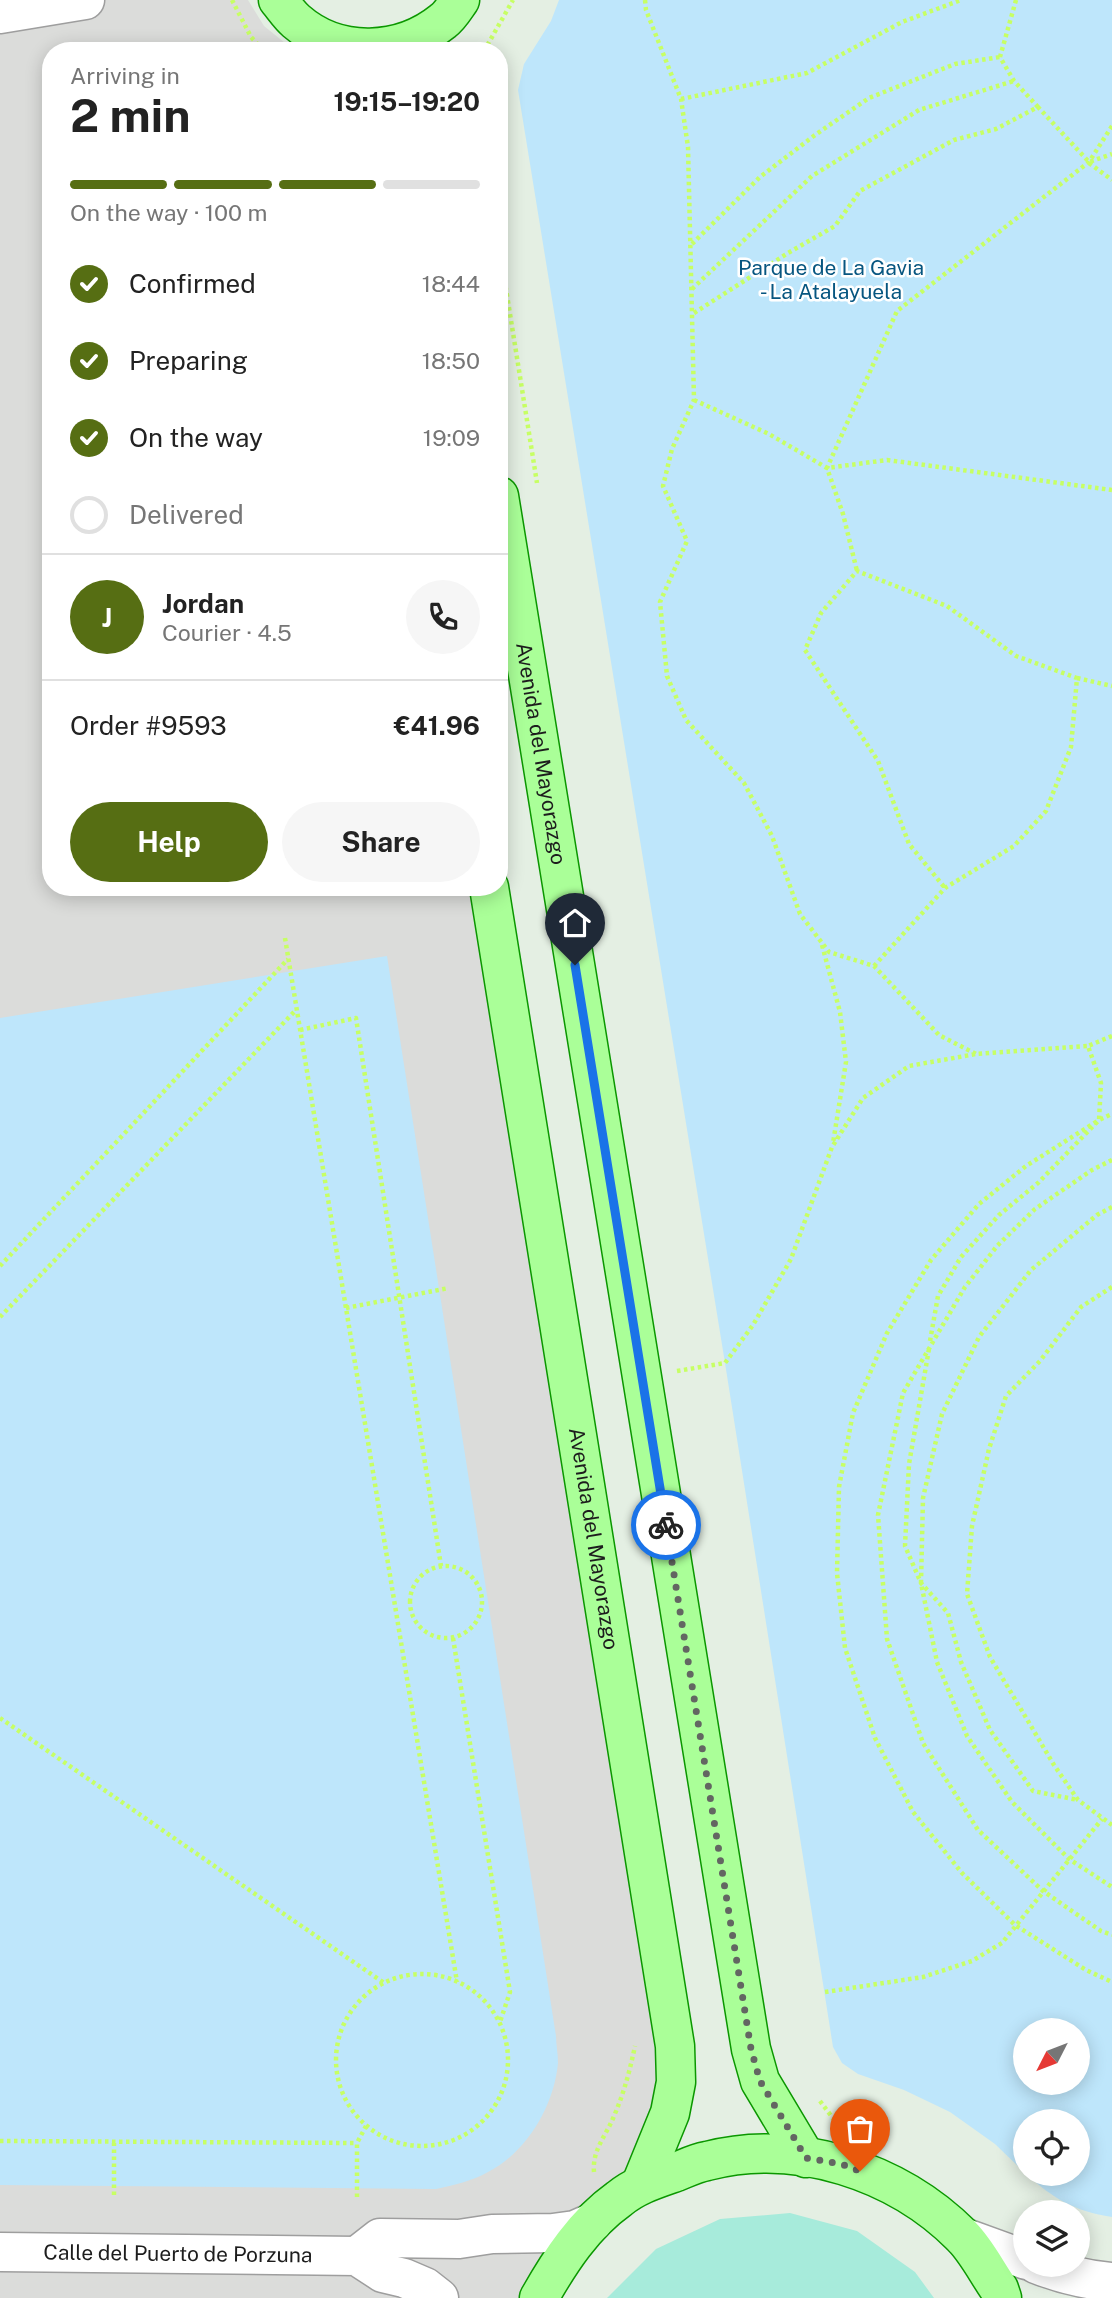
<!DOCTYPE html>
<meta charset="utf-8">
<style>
body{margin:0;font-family:"Public Sans",sans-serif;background:#f6f6f6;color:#222;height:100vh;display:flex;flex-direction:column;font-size:26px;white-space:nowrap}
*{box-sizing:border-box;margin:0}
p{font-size:23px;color:#767676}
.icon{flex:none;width:38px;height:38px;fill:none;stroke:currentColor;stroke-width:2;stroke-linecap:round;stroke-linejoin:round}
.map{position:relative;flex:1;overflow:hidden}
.panel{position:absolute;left:42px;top:42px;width:466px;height:854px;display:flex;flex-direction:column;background:#fff;border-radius:28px;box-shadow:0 4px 18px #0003}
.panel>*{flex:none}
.needle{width:46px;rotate:228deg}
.buttons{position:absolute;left:1013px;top:2018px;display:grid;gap:14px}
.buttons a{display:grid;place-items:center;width:77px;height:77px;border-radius:50%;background:#fff;box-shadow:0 4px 18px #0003;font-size:35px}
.pin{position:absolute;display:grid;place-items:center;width:60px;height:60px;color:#fff;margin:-72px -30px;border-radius:50% 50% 50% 0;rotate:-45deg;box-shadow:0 0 7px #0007}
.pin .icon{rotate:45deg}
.courier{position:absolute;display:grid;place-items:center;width:70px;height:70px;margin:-35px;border:5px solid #1a73e8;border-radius:50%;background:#fff;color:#222;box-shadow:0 2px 9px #0007}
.summary em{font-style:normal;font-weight:700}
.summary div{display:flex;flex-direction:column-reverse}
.summary{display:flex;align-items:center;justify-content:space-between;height:119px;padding:0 28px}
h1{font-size:46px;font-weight:700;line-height:52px}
.bar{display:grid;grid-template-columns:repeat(4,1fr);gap:10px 7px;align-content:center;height:84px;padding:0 28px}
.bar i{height:9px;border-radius:5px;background:#e0e0e0}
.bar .on{background:#566e13}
.bar p{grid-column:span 4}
.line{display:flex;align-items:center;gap:18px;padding:0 28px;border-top:2px solid #e0e0e0}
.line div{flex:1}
.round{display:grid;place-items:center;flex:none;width:74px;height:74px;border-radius:37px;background:#f6f6f6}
ol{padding:0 28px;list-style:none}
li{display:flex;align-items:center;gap:21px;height:77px}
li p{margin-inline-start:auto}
li .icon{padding:7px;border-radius:50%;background:#566e13;color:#fff;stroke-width:4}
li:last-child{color:#767676}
li i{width:38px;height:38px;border:4px solid #e0e0e0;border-radius:50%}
.primary-button{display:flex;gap:14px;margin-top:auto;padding:14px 28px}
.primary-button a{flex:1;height:80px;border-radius:42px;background:#566e13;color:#fff;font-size:28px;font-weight:700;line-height:80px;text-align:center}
.primary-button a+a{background:#f6f6f6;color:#222}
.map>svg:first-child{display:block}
</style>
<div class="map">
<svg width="1112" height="2298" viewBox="0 0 1112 2298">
<rect width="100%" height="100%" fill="#e4efe3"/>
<path fill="#dbdcda" d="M0,0H248L264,26L295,51H51V887H489L670,2113L539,2298H0Z"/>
<path fill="#a7ebdb" d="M790,2213L857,2231L915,2272L934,2298H607L656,2249L720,2219Z"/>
<path fill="#bee6fb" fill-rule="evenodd" d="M559,0H1112V2217C1074,2211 1054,2199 1026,2174H1078V2121H1026L1025,2173L995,2144L950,2112L904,2090L858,2074L842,2063L833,2047L725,1363L518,90L524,64L551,21ZM1078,2030V2082H1026V2030Z
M387,956L556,2036C556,2044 558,2054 558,2063C554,2106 527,2152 488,2172C472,2181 454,2185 436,2189L0,2185V1018Z"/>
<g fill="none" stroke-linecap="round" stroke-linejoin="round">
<g stroke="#9e9e9e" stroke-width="41">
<g id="minor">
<path d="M0,14L85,0"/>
<path d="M963,2237L1026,2260"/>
<path id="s1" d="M0,2252L357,2256L383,2273L404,2278L425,2287L439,2298"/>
<path d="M357,2256L380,2238L459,2239L492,2234L553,2233L575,2230L593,2222"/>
<path d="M1036,2264C1061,2274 1086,2280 1112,2282"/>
</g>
</g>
<g stroke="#0b9700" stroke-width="41">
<g id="major">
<path d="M278,0C284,7 289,15 296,21C338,58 401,55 443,21C450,16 455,7 460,0"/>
<path id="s2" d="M499,496L751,2049L760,2081L806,2158"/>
<path id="s3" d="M489,887L675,2046L676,2082L670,2113L641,2184"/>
<path d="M539,2298C560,2261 584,2224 619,2199C636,2185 656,2179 676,2172C686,2168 696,2163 707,2161C797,2138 897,2171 962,2236C977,2251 987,2272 999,2289L1002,2298"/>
</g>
</g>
<path stroke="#c7ff64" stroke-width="4.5" stroke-dasharray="3.5 3.5" stroke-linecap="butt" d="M232,0L251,37L264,51
M645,0L646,10L681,99L688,147L694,400L672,449L663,486L687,541L660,602L667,676L686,720L744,783L772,836L800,914L829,952L874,966L939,1035L976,1054
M1016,0L1000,57L1014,81L1038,107
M484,51L513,0
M681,99L807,73L902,22L961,0
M1112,126L1089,162L897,311L827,468L887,460L1112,490
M1089,163L1112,180
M692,244L760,177L815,135L869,98L955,64L1000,57
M499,245L537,483
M692,289L812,176L919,110L1014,81
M694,313L788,253L835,226L860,191L954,140L996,129L1038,107L1089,162L1112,154
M694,400L769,434L827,468L843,514L857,571
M1077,678L1112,686
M285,938L457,1982
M822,945L840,1012L846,1062L833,1143
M874,966L945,888L1014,846L1046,811L1071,747L1077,678L1016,656L947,606L857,571L821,613L805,650L878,761L909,844L945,888
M300,1030L356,1018L441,1566
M1112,1036L1088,1046L1101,1083L1099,1120L1026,1166L979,1204L931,1260L887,1333L853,1413L839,1487L837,1573L845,1648L875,1738L913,1812L962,1873L1015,1925L1086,1970L1112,1982
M1112,1160L1092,1170L1035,1209L997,1246L965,1287L903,1393L878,1515L887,1639L923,1743L978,1830L1043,1891L1101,1931L1112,1935
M1112,1207L1097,1215L1031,1270L979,1337L942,1414L923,1498L921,1583L937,1662L967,1736L1012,1802L1069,1859L1112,1887
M0,1266L288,959
M1112,1287L1081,1307L1040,1361L1006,1396L989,1449L972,1526L967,1594L990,1657L1054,1765L1078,1800L1112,1825
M346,1308L449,1288
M0,1317L296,1010
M930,1341L938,1296L961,1257L999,1215L1038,1183L1099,1120L1112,1114
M929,1349L909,1464L905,1546L921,1583L948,1613L961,1662L990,1730L1033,1791L1078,1800
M677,1371L725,1363L753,1325L791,1259L832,1147L863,1098L909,1066L976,1054L1088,1046
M410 1602a36 36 0 1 1 72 0a36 36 0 1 1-72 0Z
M453,1638L510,1992L500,2022
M0,1718L384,1983
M336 2060a86 86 0 1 1 172 0a86 86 0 1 1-172 0Z
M825,1992L923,1977L972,1961L1002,1943L1102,1819
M820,2101L838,2125
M0,2141L357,2143
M594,2172C592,2150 606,2136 614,2116C624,2093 630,2070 635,2046
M114,2195V2143
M357,2197V2143L366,2126"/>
<use href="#minor" stroke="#fff" stroke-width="38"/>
<use href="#major" stroke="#aaff98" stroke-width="38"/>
</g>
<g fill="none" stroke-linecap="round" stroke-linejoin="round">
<path stroke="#636662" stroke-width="7" stroke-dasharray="0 12.6" d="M666,1525L751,2049L760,2081L806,2158L841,2164L860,2171"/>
<path stroke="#1a73e8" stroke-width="9" d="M575,965L666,1525"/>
</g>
<g text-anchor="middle" stroke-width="5" stroke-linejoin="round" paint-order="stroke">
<g font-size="21" fill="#075680" stroke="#fff">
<text x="831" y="275">Parque de La Gavia<tspan x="831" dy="24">- La Atalayuela</tspan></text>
</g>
<g font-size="21" fill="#1d1d1d" stroke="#fff">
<text dy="7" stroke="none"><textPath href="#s2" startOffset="261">Avenida del Mayorazgo</textPath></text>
<text dy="7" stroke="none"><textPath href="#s3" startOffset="660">Avenida del Mayorazgo</textPath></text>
<text dy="7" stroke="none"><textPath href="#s1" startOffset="178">Calle del Puerto de Porzuna</textPath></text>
</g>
</g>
</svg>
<div class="buttons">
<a><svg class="needle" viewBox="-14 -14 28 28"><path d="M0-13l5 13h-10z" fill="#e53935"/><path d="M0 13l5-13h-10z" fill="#767676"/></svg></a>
<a><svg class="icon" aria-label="locate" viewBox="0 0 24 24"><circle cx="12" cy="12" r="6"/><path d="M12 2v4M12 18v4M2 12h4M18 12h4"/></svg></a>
<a><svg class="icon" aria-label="layers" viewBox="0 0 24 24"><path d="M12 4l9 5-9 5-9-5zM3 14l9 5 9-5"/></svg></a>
</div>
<div class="pin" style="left:860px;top:2171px;background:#ea580c"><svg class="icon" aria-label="bag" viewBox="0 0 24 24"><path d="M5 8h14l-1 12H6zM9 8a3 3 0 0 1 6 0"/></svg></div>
<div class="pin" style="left:575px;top:965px;background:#1f2937"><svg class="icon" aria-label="home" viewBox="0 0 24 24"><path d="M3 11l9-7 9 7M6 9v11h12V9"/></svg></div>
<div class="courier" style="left:666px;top:1525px"><svg class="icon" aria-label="bike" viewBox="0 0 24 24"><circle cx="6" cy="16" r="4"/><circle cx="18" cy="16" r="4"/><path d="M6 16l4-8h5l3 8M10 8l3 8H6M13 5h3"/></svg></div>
<section class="panel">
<div class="summary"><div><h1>2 min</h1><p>Arriving in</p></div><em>19:15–19:20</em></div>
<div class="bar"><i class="on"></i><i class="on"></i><i class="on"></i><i></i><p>On the way · 100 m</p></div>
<ol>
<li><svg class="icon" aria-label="check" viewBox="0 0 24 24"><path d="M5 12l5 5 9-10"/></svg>Confirmed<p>18:44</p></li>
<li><svg class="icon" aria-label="check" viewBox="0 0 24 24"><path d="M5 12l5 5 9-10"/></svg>Preparing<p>18:50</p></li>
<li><svg class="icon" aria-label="check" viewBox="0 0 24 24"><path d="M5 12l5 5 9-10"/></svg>On the way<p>19:09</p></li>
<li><i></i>Delivered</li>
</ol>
<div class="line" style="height:126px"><b class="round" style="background:#566e13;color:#fff">J</b><div><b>Jordan</b><p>Courier · 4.5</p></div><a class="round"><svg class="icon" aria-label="phone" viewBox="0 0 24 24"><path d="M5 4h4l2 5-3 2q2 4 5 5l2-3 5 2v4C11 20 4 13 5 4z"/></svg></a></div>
<div class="line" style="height:91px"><div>Order #9593</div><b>€41.96</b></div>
<div class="primary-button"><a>Help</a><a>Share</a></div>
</section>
</div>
